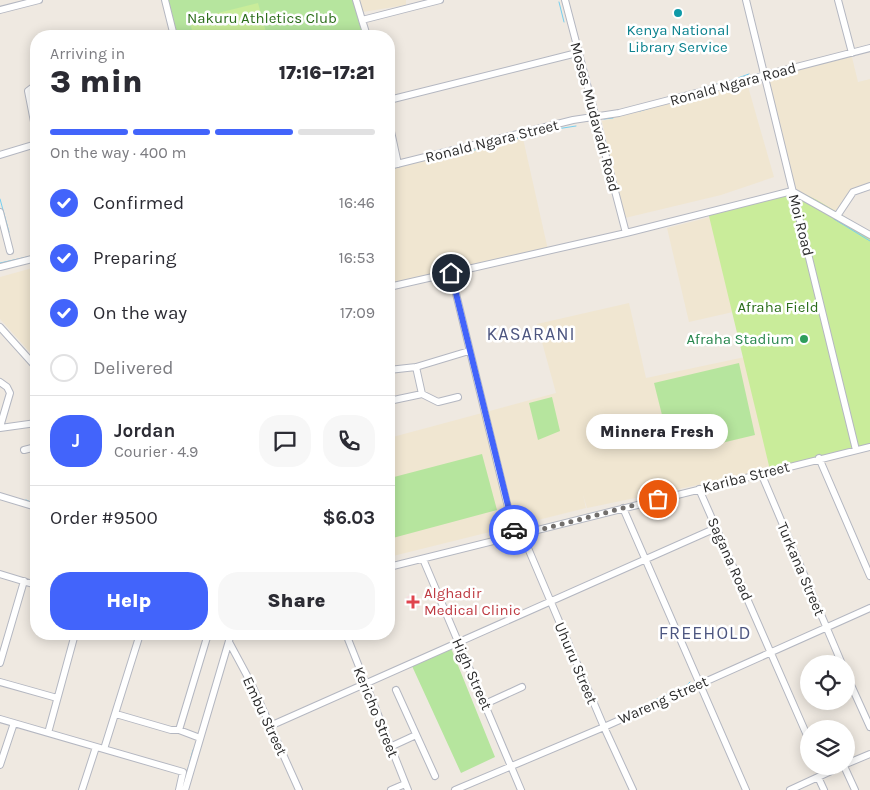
<!DOCTYPE html>
<meta charset="utf-8">
<style>
body{margin:0;font-family:Karla,sans-serif;background:#f7f7f7;color:#2b2b33;height:100vh;display:flex;flex-direction:column;font-size:19px;white-space:nowrap}
*{box-sizing:border-box;margin:0}
p{font-size:16px;color:#7c7c81}
.icon{flex:none;width:28px;height:28px;fill:none;stroke:currentColor;stroke-width:2;stroke-linecap:round;stroke-linejoin:round}
.map{position:relative;flex:1;overflow:hidden}
.sheet{position:absolute;left:30px;top:30px;width:365px;height:610px;display:flex;flex-direction:column;background:#fff;border-radius:20px;box-shadow:0 2px 12px #0003}
.sheet>*{flex:none}
.buttons{position:absolute;left:800px;top:655px;display:grid;gap:10px}
.buttons a{display:grid;place-items:center;width:55px;height:55px;border-radius:50%;background:#fff;box-shadow:0 2px 12px #0003;font-size:25px}
.pin{position:absolute;display:grid;place-items:center;width:42px;height:42px;color:#fff;margin:-21px;border:2px solid #fff;border-radius:50%;box-shadow:0 1px 5px #0007}
.courier{position:absolute;display:grid;place-items:center;width:50px;height:50px;margin:-25px;border:4px solid #4264fb;border-radius:50%;background:#fff;color:#222;box-shadow:0 1px 6px #0007}
.bubble{position:absolute;height:35px;border-radius:18px;background:#fff;box-shadow:0 2px 12px #0003;font-size:16px;font-weight:800;line-height:35px;text-align:center}
.overview em{font-style:normal;font-weight:800}
.overview div{display:flex;flex-direction:column-reverse}
.overview{display:flex;align-items:center;justify-content:space-between;height:85px;padding:0 20px}
h1{font-size:32px;font-weight:800;line-height:38px}
.bar{display:grid;grid-template-columns:repeat(4,1fr);gap:8px 5px;align-content:center;height:60px;padding:0 20px}
.bar i{height:6px;border-radius:4px;background:#e1e1e2}
.bar .on{background:#4264fb}
.bar p{grid-column:span 4}
.line{display:flex;align-items:center;gap:12px;padding:0 20px;border-top:1px solid #e1e1e2}
.line div{flex:1}
.round{display:grid;place-items:center;flex:none;width:52px;height:52px;border-radius:20px;background:#f7f7f7}
ol{padding:0 20px;list-style:none}
li{display:flex;align-items:center;gap:15px;height:55px}
li p{margin-inline-start:auto}
li .icon{padding:5px;border-radius:50%;background:#4264fb;color:#fff;stroke-width:4}
li:last-child{color:#7c7c81}
li i{width:28px;height:28px;border:2px solid #e1e1e2;border-radius:50%}
.button{display:flex;gap:10px;margin-top:auto;padding:10px 20px}
.button a{flex:1;height:58px;border-radius:20px;background:#4264fb;color:#fff;font-size:20px;font-weight:800;line-height:58px;text-align:center}
.button a+a{background:#f7f7f7;color:#2b2b33}
.map>svg:first-child{display:block}
</style>
<div class="map">
<svg width="870" height="790" viewBox="0 0 870 790">
<rect width="100%" height="100%" fill="#efe9e1"/>
<path fill="#f0e6d1" d="M360,0H406V5L363,12Z
M850,49L858,82L870,79V185L860,186L838,214L794,189L765,76Z
M747,83L774,177L721,195L625,218L602,121Z
M522,134L548,250L389,287V167Z
M710,217L733,312L689,322L667,228Z
M36,267V359L0,319V277Z
M629,303L646,378L745,357L770,470L587,508L583,495L586,508L389,557V438L556,393L537,324Z"/>
<path fill="#f5dfe0" d="M413,594L420,607L413,610L406,597Z"/>
<path fill="#b6e59e" d="M162,0H353L363,36H172Z
M739,363L755,435L709,446L701,417L665,427L654,383Z
M552,397L560,431L538,440L529,403Z
M482,454L497,510L389,539V471L391,470L394,477Z
M451,648L495,757L461,773L412,666Z"/>
<path fill="#c9ec9a" d="M258,3L267,36H193L190,20Z
M794,189L817,200L870,232V447L770,470L708,212Z"/>
<g fill="none" stroke-linecap="round" stroke-linejoin="round">
<path stroke="#75cff0" stroke-width="1" d="M559,2L564,22
M738,78L749,74
M706,87L733,80
M640,111L653,107
M604,119L613,118
M467,152L550,130L576,126
M389,171L393,173
M0,199L9,232
M834,219L870,241
M0,263L36,255
M26,500L36,504
M657,699L687,685L690,682
M190,761L193,750
M184,784L188,768"/>
<g stroke="#b4b7c1" stroke-width="8">
<path id="minor" d="M165,0L174,36
M356,0L362,20
M565,0L626,233
M746,0L856,450
M838,0L852,53
M0,10L39,0
M367,36L362,20L440,0
M36,85L28,91L36,132
M389,100L577,53
M389,122L398,164
M0,155L36,144
M389,166L573,120L619,113L870,48
M0,212L10,251
M837,216L853,192L870,186
M0,267L36,258
M451,273L515,536
M389,287L626,233L792,191L870,235
M0,327L36,367
M389,370L416,367L469,351
M0,382L7,387L10,393L0,427
M422,394L438,402L458,397
M389,401L422,394L416,367
M0,428L36,423
M24,450L36,447
M819,458L870,576
M761,473L842,664
M699,489L809,740
M0,496L36,507
M623,508L746,790
M522,534L604,727L633,790
M423,559L521,790
M389,567L870,447
M0,574L36,585
M217,634L230,637
M346,634L408,790
M229,642L251,683L299,790
M0,663L24,581
M846,674L870,727
M0,682L57,698
M396,690L435,776
M485,704L522,687
M116,714L171,730H179L208,634
M0,719L183,772L179,790
M270,726L716,528
M179,730L200,738
M48,733L75,634
M390,747L416,735
M104,749L140,634
M846,764L870,754
M0,765L14,723
M844,766L855,790
M818,777L824,790
M82,790L96,747
M185,790L231,634
M391,790L405,784
M455,790L604,727L870,608
M790,790L842,766"/>
</g>
<use href="#minor" stroke="#fff" stroke-width="6"/>
</g>
<g fill="none" stroke-linecap="round" stroke-linejoin="round">
<path stroke="#726f6d" stroke-width="5" stroke-dasharray="0 9" d="M514,530L516,536L658,499"/>
<path stroke="#4264fb" stroke-width="6" d="M451,273L514,530"/>
</g>
<circle fill="#0f9aa8" stroke="#fff" stroke-width="2" cx="678" cy="13" r="5"/>
<circle fill="#2e9e5b" stroke="#fff" stroke-width="2" cx="804" cy="339" r="5"/>
<path fill="#e0444e" stroke="#fff" stroke-width="2" d="M410.5 594.5h5v5h5v5h-5v5h-5v-5h-5v-5h5z"/>
<g text-anchor="middle" stroke-width="5" stroke-linejoin="round" paint-order="stroke">
<g font-size="15" fill="#2c6e1b" stroke="#fff">
<text x="262" y="23">Nakuru Athletics Club</text>
<text x="778" y="312">Afraha Field</text>
</g>
<g font-size="15" fill="#0d838f" stroke="#fff">
<text x="678" y="35">Kenya National<tspan x="678" dy="17">Library Service</tspan></text>
</g>
<g font-size="15" fill="#2e2e2e" stroke="#fff">
<text transform="translate(733 84) rotate(-15)" y="5">Ronald Ngara Road</text>
<text transform="translate(595 117) rotate(75)" y="5">Moses Mudavadi Road</text>
<text transform="translate(492 141) rotate(-14)" y="5">Ronald Ngara Street</text>
<text transform="translate(801 225) rotate(76)" y="5">Moi Road</text>
<text transform="translate(746 477) rotate(-14)" y="5">Kariba Street</text>
<text transform="translate(730 559) rotate(66)" y="5">Sagana Road</text>
<text transform="translate(801 569) rotate(67)" y="5">Turkana Street</text>
<text transform="translate(576 663) rotate(67)" y="5">Uhuru Street</text>
<text transform="translate(472 674) rotate(66)" y="5">High Street</text>
<text transform="translate(663 700) rotate(-24)" y="5">Wareng Street</text>
<text transform="translate(376 712) rotate(68)" y="5">Kericho Street</text>
<text transform="translate(265 716) rotate(65)" y="5">Embu Street</text>
</g>
<g font-size="15" fill="#27864d" stroke="#fff" text-anchor="end">
<text x="794" y="344">Afraha Stadium</text>
</g>
<g font-size="15" fill="#be3a42" stroke="#fff" text-anchor="start">
<text x="424" y="598">Alghadir<tspan x="424" dy="17">Medical Clinic</tspan></text>
</g>
<g font-size="18" letter-spacing="1" fill="#4d5680" stroke="#fff">
<text x="531" y="340">KASARANI</text>
<text x="705" y="639">FREEHOLD</text>
</g>
</g>
</svg>
<div class="buttons">
<a><svg class="icon" aria-label="locate" viewBox="0 0 24 24"><circle cx="12" cy="12" r="6"/><path d="M12 2v4M12 18v4M2 12h4M18 12h4"/></svg></a>
<a><svg class="icon" aria-label="layers" viewBox="0 0 24 24"><path d="M12 4l9 5-9 5-9-5zM3 14l9 5 9-5"/></svg></a>
</div>
<div class="pin" style="left:658px;top:499px;background:#ea580c"><svg class="icon" aria-label="bag" viewBox="0 0 24 24"><path d="M5 8h14l-1 12H6zM9 8a3 3 0 0 1 6 0"/></svg></div>
<div class="pin" style="left:451px;top:273px;background:#1f2937"><svg class="icon" aria-label="home" viewBox="0 0 24 24"><path d="M3 11l9-7 9 7M6 9v11h12V9"/></svg></div>
<div class="courier" style="left:514px;top:530px"><svg class="icon" aria-label="car" viewBox="0 0 24 24"><path d="M5 17H2v-5l4-1 3-4h7l3 4 3 1v5h-3M9 17h6M6 11h13"/><circle cx="7" cy="17" r="2"/><circle cx="17" cy="17" r="2"/></svg></div>
<div class="bubble" style="left:586px;top:414px;width:142px">Minnera Fresh</div>
<section class="sheet">
<div class="overview"><div><h1>3 min</h1><p>Arriving in</p></div><em>17:16–17:21</em></div>
<div class="bar"><i class="on"></i><i class="on"></i><i class="on"></i><i></i><p>On the way · 400 m</p></div>
<ol>
<li><svg class="icon" aria-label="check" viewBox="0 0 24 24"><path d="M5 12l5 5 9-10"/></svg>Confirmed<p>16:46</p></li>
<li><svg class="icon" aria-label="check" viewBox="0 0 24 24"><path d="M5 12l5 5 9-10"/></svg>Preparing<p>16:53</p></li>
<li><svg class="icon" aria-label="check" viewBox="0 0 24 24"><path d="M5 12l5 5 9-10"/></svg>On the way<p>17:09</p></li>
<li><i></i>Delivered</li>
</ol>
<div class="line" style="height:90px"><b class="round" style="background:#4264fb;color:#fff">J</b><div><b>Jordan</b><p>Courier · 4.9</p></div><a class="round"><svg class="icon" aria-label="chat" viewBox="0 0 24 24"><path d="M4 5h16v11H9l-5 4z"/></svg></a><a class="round"><svg class="icon" aria-label="phone" viewBox="0 0 24 24"><path d="M5 4h4l2 5-3 2q2 4 5 5l2-3 5 2v4C11 20 4 13 5 4z"/></svg></a></div>
<div class="line" style="height:65px"><div>Order #9500</div><b>$6.03</b></div>
<div class="button"><a>Help</a><a>Share</a></div>
</section>
</div>
